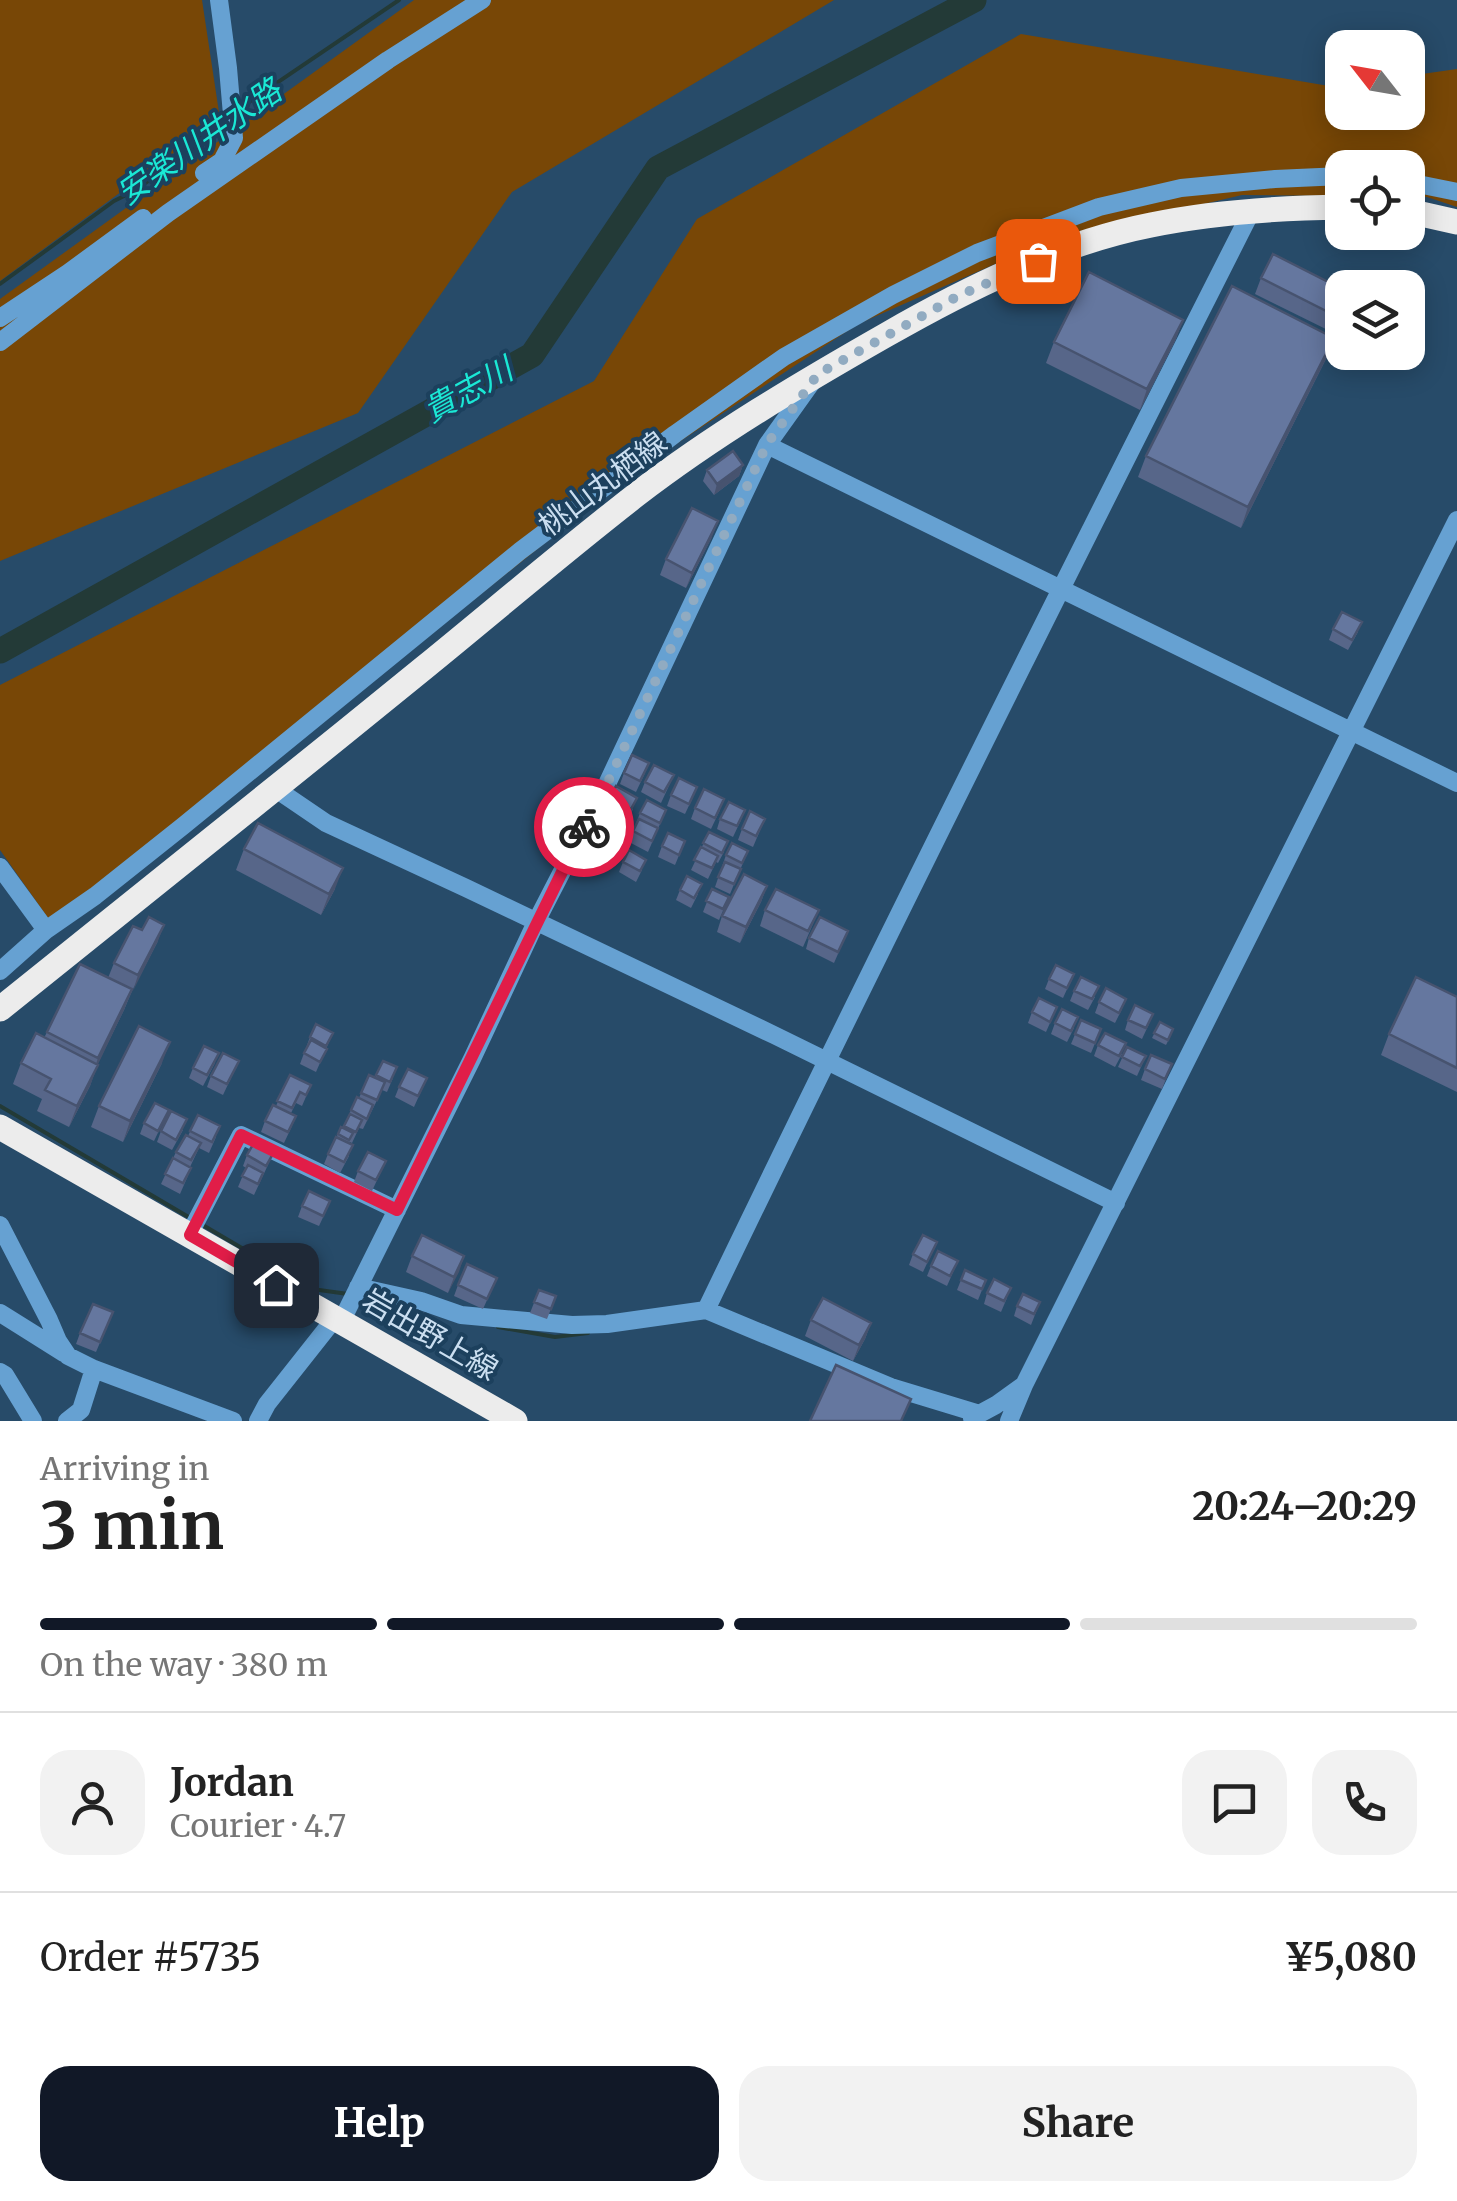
<!DOCTYPE html>
<meta charset="utf-8">
<style>
body{margin:0;font-family:Merriweather,"Noto Sans JP",serif;background:#f2f2f2;color:#222;height:100vh;display:flex;flex-direction:column;font-size:38px;white-space:nowrap}
*{box-sizing:border-box;margin:0}
p{font-size:32px;color:#767676}
.icon{flex:none;width:55px;height:55px;fill:none;stroke:currentColor;stroke-width:2;stroke-linecap:round;stroke-linejoin:round}
.map{position:relative;height:1421px;overflow:hidden}
.drawer{display:flex;flex-direction:column;background:#fff;flex:1}
.drawer>*{flex:none}
.needle{width:65px;rotate:301deg}
.buttons{position:absolute;left:1325px;top:30px;display:grid;gap:20px}
.buttons a{display:grid;place-items:center;width:100px;height:100px;border-radius:20px;background:#fff;box-shadow:0 5px 25px #0003;font-size:50px}
.pin{position:absolute;display:grid;place-items:center;width:85px;height:85px;color:#fff;margin:-42px;border-radius:20px;box-shadow:0 5px 15px #0006}
.courier{position:absolute;display:grid;place-items:center;width:100px;height:100px;margin:-50px;border:8px solid #e11d48;border-radius:50%;background:#fff;color:#222;box-shadow:0 2px 12px #0007}
.overview em{font-style:normal;font-weight:700}
.overview div{display:flex;flex-direction:column-reverse}
.overview{display:flex;align-items:center;justify-content:space-between;height:170px;padding:0 40px}
h1{font-size:65px;font-weight:700;line-height:75px}
.bar{display:grid;grid-template-columns:repeat(4,1fr);gap:15px 10px;align-content:center;height:120px;padding:0 40px}
.bar i{height:12px;border-radius:8px;background:#e0e0e0}
.bar .selected{background:#111827}
.bar p{grid-column:span 4}
.line{display:flex;align-items:center;gap:25px;padding:0 40px;border-top:2px solid #e0e0e0}
.line div{flex:1}
.round{display:grid;place-items:center;flex:none;width:105px;height:105px;border-radius:30px;background:#f2f2f2}
.action{display:flex;gap:20px;margin-top:auto;padding:20px 40px}
.action a{flex:1;height:115px;border-radius:30px;background:#111827;color:#fff;font-size:40px;font-weight:700;line-height:115px;text-align:center}
.action a+a{background:#f2f2f2;color:#222}
.map>svg:first-child{display:block}
</style>
<div class="map">
<svg width="1457" height="1421" viewBox="0 0 1457 1421">
<rect width="100%" height="100%" fill="#274b69"/>
<path fill="#784706" d="M0,0H202L220,119L0,281Z
M414,0H834L512,192L358,413L0,561V299Z
M1021,34L1329,86L1342,84V112H1408V76L1457,69V207L1427,197L1408,196V168H1342V196L1242,195L1050,240L858,324L635,471L58,932L0,850V685L594,381L697,219Z"/>
<g fill="none" stroke-linecap="round" stroke-linejoin="round">
<path stroke="#233a37" stroke-width="4" d="M237,110L399,0
M0,284L114,201L134,191L194,148L202,137L226,119
M0,1106L192,1219
M201,1224L312,1289L348,1294
M498,1327L555,1337L588,1333"/>
<path stroke="#233a37" stroke-width="25" d="M0,651L532,355L658,168L974,0"/>
<path stroke="#66a1d2" stroke-width="18" d="M204,173L222,161L234,138L228,68L219,0
M1408,182L1457,192
M0,318L68,273L143,218
M0,342L168,213L388,60L482,0
M767,445L1457,783
M276,789L326,823L466,888L774,1035L1116,1203
M0,867L46,930
M0,971L46,930L95,896L183,826L520,551L675,434L784,357L893,295L977,253L1099,207L1181,188L1275,179L1342,176
M0,1225L49,1320L58,1341L68,1356L94,1369L233,1421
M189,1235L241,1135L397,1210
M358,1287L421,1301L461,1315L572,1325L607,1324L706,1310L891,1387L980,1414
M706,1310C883,942 1066,577 1251,212
M0,1313L64,1353
M341,1322L472,1059L536,922L607,784L767,445L812,382
M0,1372L5,1375L33,1421
M972,1418L996,1405L1021,1387
M67,1421L81,1410L94,1369
M258,1421L267,1404L335,1318
M1009,1421L1024,1385L1457,520"/>
<path stroke="#ececec" stroke-width="25" d="M1408,211L1457,222
M0,1009C142,896 284,782 425,667C495,610 564,551 636,495C714,435 800,384 886,335C966,289 1059,243 1151,225C1213,212 1279,208 1342,207
M0,1127L515,1421"/>
</g>
<path fill="#576689" d="M1261,278L1342,289V337L1255,294Z
M1183,320L1175,341L1140,410L1046,363L1054,342Z
M1334,338L1326,359L1241,528L1138,477L1146,456Z
M743,465L739,476L714,495L703,481L707,470Z
M712,537L686,588L660,575L666,559Z
M1333,629L1358,632L1348,650L1329,640Z
M624,773H645L636,792L620,784Z
M674,775L661,803L641,792L645,782Z
M671,795L693,797L685,814L667,806Z
M610,797L633,809L628,820L625,818L617,834L599,825Z
M695,808L720,810L711,829L691,819Z
M666,810L648,852L629,842L640,813Z
M720,819L741,820L733,837L717,829Z
M765,819L753,847L738,840L742,829Z
M709,832L724,852L718,863L716,862L708,879L691,870Z
M685,841L675,865L658,857L662,846Z
M587,845L608,851L601,864L583,855Z
M244,849L335,889L321,915L236,870Z
M748,851L730,894L715,887L726,855Z
M623,862L642,870L636,882L619,872Z
M767,886L761,902L740,943L717,932L722,916Z
M712,889L729,897L719,920L703,912Z
M680,890L698,894L691,908L676,900Z
M765,910H819L803,947L760,926Z
M848,931L834,963L806,949L809,938Z
M158,941L132,991L124,1010L97,1065L90,1086L69,1127L37,1111L42,1099L13,1084L21,1063L44,1038L47,1032L108,978L114,963Z
M1074,974L1063,998L1045,989L1049,979Z
M1074,991L1095,997L1088,1010L1070,1001Z
M1457,997V1092L1381,1055L1389,1034Z
M1099,1002L1122,1009L1115,1023L1095,1013Z
M1057,1007L1046,1032L1028,1023L1032,1012Z
M1081,1020L1101,1029L1091,1053L1071,1044Z
M1128,1020L1149,1024L1142,1039L1125,1030Z
M1160,1022L1171,1035L1166,1045L1152,1038Z
M1055,1023L1074,1028L1067,1042L1051,1034Z
M333,1033L316,1072L300,1064L310,1037Z
M1098,1045L1122,1054L1115,1067L1094,1056Z
M1127,1047L1146,1056L1137,1076L1118,1067Z
M239,1061L223,1095L207,1087L211,1076Z
M383,1061L393,1078L387,1092L382,1090L363,1129L359,1128L352,1143L350,1142L349,1156L340,1173L324,1164L328,1154L338,1134L343,1128L351,1110L359,1098L369,1075L375,1078Z
M162,1063L123,1142L91,1127L99,1106Z
M215,1063L203,1086L189,1078L193,1068Z
M1172,1064L1162,1089L1141,1080L1145,1069Z
M290,1075L311,1085L302,1106L296,1103L291,1113L292,1126L284,1143L261,1132L265,1121L276,1106Z
M427,1078L414,1107L395,1097L399,1087Z
M169,1110L154,1141L140,1134L144,1123Z
M198,1115L216,1137L209,1153L199,1148L190,1167L191,1168L187,1178L180,1194L161,1184L176,1152L188,1136Z
M183,1130L172,1150L157,1142L161,1131Z
M274,1152L254,1195L238,1187L246,1168L243,1166L247,1155Z
M386,1161L372,1191L354,1182L358,1171Z
M302,1206L326,1211L319,1226L298,1217Z
M937,1242L923,1272L909,1265L913,1254Z
M412,1256H464L448,1293L406,1272Z
M958,1261L947,1286L927,1276L931,1266Z
M965,1270L986,1280L978,1300L957,1290Z
M497,1278L483,1309L454,1296L458,1285Z
M539,1290L556,1296L547,1319L530,1313Z
M987,1293L1007,1298L1001,1312L984,1304Z
M1040,1302L1031,1325L1014,1316L1017,1306Z
M113,1312L96,1352L76,1344L80,1333Z
M811,1320L871,1323L865,1339L853,1361L805,1336Z"/>
<path fill="#47536f" d="M1183,320L1175,341L1140,410L1147,389Z
M1334,338L1326,359L1241,528L1248,507Z
M743,465L739,476L714,495L717,484Z
M718,521L712,537L686,588L692,573Z
M343,868L335,889L321,915L329,894Z
M767,886L761,902L740,943L746,927Z
M164,925L158,941L133,991L138,975Z
M132,989L124,1010L91,1079L98,1058Z
M170,1042L162,1063L123,1142L130,1121Z
M98,1065L90,1086L69,1127L77,1106Z
M464,1256L459,1272L448,1293L454,1277Z
M871,1323L865,1339L853,1361L859,1345Z"/>
<path fill="#65779f" stroke="#47536f" stroke-width="2.5" d="M1273,254L1342,289V319L1261,278Z
M1089,272L1183,320L1147,389L1054,342Z
M1232,286L1334,338L1248,507L1146,456Z
M733,451L743,465L717,484L707,470Z
M692,508L718,521L692,573L666,559Z
M1342,612L1362,622L1352,640L1333,629Z
M632,755L649,763L640,781L624,773Z
M654,765L674,775L664,792L645,782Z
M679,778L697,787L689,804L671,795Z
M616,786L637,798L631,809L610,797Z
M704,789L724,799L715,818L695,808Z
M647,800L666,810L660,823L640,813Z
M729,802L745,810L737,826L720,819Z
M609,803L627,812L621,823L603,815Z
M750,811L765,819L756,836L742,829Z
M639,819L658,828L652,841L633,831Z
M258,823L343,868L329,894L244,849Z
M594,831L612,841L605,854L587,845Z
M709,832L728,841L722,853L703,843Z
M668,833L685,841L679,855L662,846Z
M732,843L748,851L742,863L726,855Z
M701,847L718,856L712,868L694,860Z
M629,850L646,860L640,871L623,862Z
M725,862L741,869L734,884L718,877Z
M744,874L767,886L746,927L722,916Z
M687,876L702,884L694,898L680,890Z
M712,889L729,897L723,909L706,901Z
M776,889L819,910L808,931L765,910Z
M149,917L164,925L138,975L114,963L133,926L142,930Z
M820,917L848,931L838,952L809,938Z
M80,964L132,989L98,1058L47,1032Z
M1056,965L1074,974L1067,988L1049,979Z
M1081,977L1099,986L1092,999L1074,991Z
M1416,977L1457,997V1068L1389,1034Z
M1106,988L1126,999L1119,1013L1099,1002Z
M1039,998L1057,1007L1050,1022L1032,1012Z
M1135,1005L1153,1014L1146,1028L1128,1020Z
M1062,1009L1078,1017L1071,1031L1055,1023Z
M1081,1020L1101,1029L1095,1043L1075,1034Z
M1160,1022L1173,1029L1168,1040L1154,1033Z
M316,1024L333,1033L326,1046L310,1037Z
M139,1026L170,1042L130,1121L99,1106Z
M36,1033L98,1065L77,1106L45,1090L51,1079L21,1063Z
M1105,1033L1126,1043L1119,1056L1098,1045Z
M311,1040L327,1049L320,1062L304,1053Z
M204,1046L219,1053L207,1075L193,1068Z
M1127,1047L1146,1056L1140,1066L1122,1057Z
M223,1053L239,1061L227,1084L211,1076Z
M1151,1055L1172,1064L1165,1079L1145,1069Z
M383,1061L397,1067L390,1082L376,1075Z
M408,1069L427,1078L418,1096L399,1087Z
M290,1075L311,1085L306,1095L300,1092L292,1108L277,1101Z
M369,1075L385,1082L377,1100L361,1093Z
M357,1097L373,1105L367,1119L351,1110Z
M155,1103L169,1110L158,1131L144,1123Z
M273,1105L296,1116L288,1132L265,1121Z
M171,1111L187,1119L176,1140L161,1131Z
M350,1114L362,1120L356,1132L344,1126Z
M198,1115L220,1126L212,1142L190,1131Z
M341,1127L353,1133L349,1140L338,1134Z
M186,1135L201,1143L191,1160L176,1152Z
M336,1137L353,1145L344,1162L328,1154Z
M255,1141L274,1152L266,1166L247,1155Z
M368,1152L386,1161L376,1180L358,1171Z
M173,1158L191,1168L183,1183L165,1174Z
M248,1165L263,1173L258,1184L242,1176Z
M309,1191L330,1201L323,1216L302,1206Z
M422,1235L464,1256L454,1277L412,1256Z
M923,1235L937,1242L927,1262L913,1254Z
M938,1251L958,1261L950,1276L931,1266Z
M467,1264L497,1278L487,1299L458,1285Z
M965,1270L986,1280L982,1289L961,1280Z
M994,1279L1011,1288L1004,1301L987,1293Z
M539,1290L556,1296L551,1309L534,1302Z
M1023,1294L1040,1302L1034,1314L1017,1306Z
M823,1298L871,1323L859,1345L811,1320Z
M93,1304L113,1312L100,1342L80,1333Z
M836,1365L911,1399L901,1421H810Z"/>
<g fill="none" stroke-linecap="round" stroke-linejoin="round">
<path stroke="#91abc1" stroke-width="10" stroke-dasharray="0 18" d="M584,827L607,784L767,444L818,374L958,296L1038,261"/>
<path stroke="#e11d48" stroke-width="12" d="M276,1285L190,1235L241,1135L397,1210L584,827"/>
</g>
<g text-anchor="middle" stroke-width="8" stroke-linejoin="round" paint-order="stroke">
<g font-size="30" fill="#cadef0" stroke="#1c405d">
<text transform="translate(603 484) rotate(-37)" y="10">桃山丸栖線</text>
<text transform="translate(430 1335) rotate(30)" y="10">岩出野上線</text>
</g>
<g font-size="32" font-style="italic" fill="#1ae8d5" stroke="#1c405d">
<text transform="translate(199 142) rotate(-35)" y="11">安楽川井水路</text>
<text transform="translate(468 390) rotate(-29)" y="11">貴志川</text>
</g>
</g>
</svg>
<div class="buttons">
<a><svg class="needle" viewBox="-14 -14 28 28"><path d="M0-13l5 13h-10z" fill="#e53935"/><path d="M0 13l5-13h-10z" fill="#767676"/></svg></a>
<a><svg class="icon" aria-label="locate" viewBox="0 0 24 24"><circle cx="12" cy="12" r="6"/><path d="M12 2v4M12 18v4M2 12h4M18 12h4"/></svg></a>
<a><svg class="icon" aria-label="layers" viewBox="0 0 24 24"><path d="M12 4l9 5-9 5-9-5zM3 14l9 5 9-5"/></svg></a>
</div>
<div class="pin" style="left:1038px;top:261px;background:#ea580c"><svg class="icon" aria-label="bag" viewBox="0 0 24 24"><path d="M5 8h14l-1 12H6zM9 8a3 3 0 0 1 6 0"/></svg></div>
<div class="pin" style="left:276px;top:1285px;background:#1f2937"><svg class="icon" aria-label="home" viewBox="0 0 24 24"><path d="M3 11l9-7 9 7M6 9v11h12V9"/></svg></div>
<div class="courier" style="left:584px;top:827px"><svg class="icon" aria-label="bike" viewBox="0 0 24 24"><circle cx="6" cy="16" r="4"/><circle cx="18" cy="16" r="4"/><path d="M6 16l4-8h5l3 8M10 8l3 8H6M13 5h3"/></svg></div>
</div>
<section class="drawer">
<div class="overview"><div><h1>3 min</h1><p>Arriving in</p></div><em>20:24–20:29</em></div>
<div class="bar"><i class="selected"></i><i class="selected"></i><i class="selected"></i><i></i><p>On the way · 380 m</p></div>
<div class="line" style="height:180px"><a class="round"><svg class="icon" aria-label="person" viewBox="0 0 24 24"><circle cx="12" cy="8" r="4"/><path d="M4 21q1-7 8-7t8 7"/></svg></a><div><b>Jordan</b><p>Courier · 4.7</p></div><a class="round"><svg class="icon" aria-label="chat" viewBox="0 0 24 24"><path d="M4 5h16v11H9l-5 4z"/></svg></a><a class="round"><svg class="icon" aria-label="phone" viewBox="0 0 24 24"><path d="M5 4h4l2 5-3 2q2 4 5 5l2-3 5 2v4C11 20 4 13 5 4z"/></svg></a></div>
<div class="line" style="height:130px"><div>Order #5735</div><b>¥5,080</b></div>
<div class="action"><a>Help</a><a>Share</a></div>
</section>
